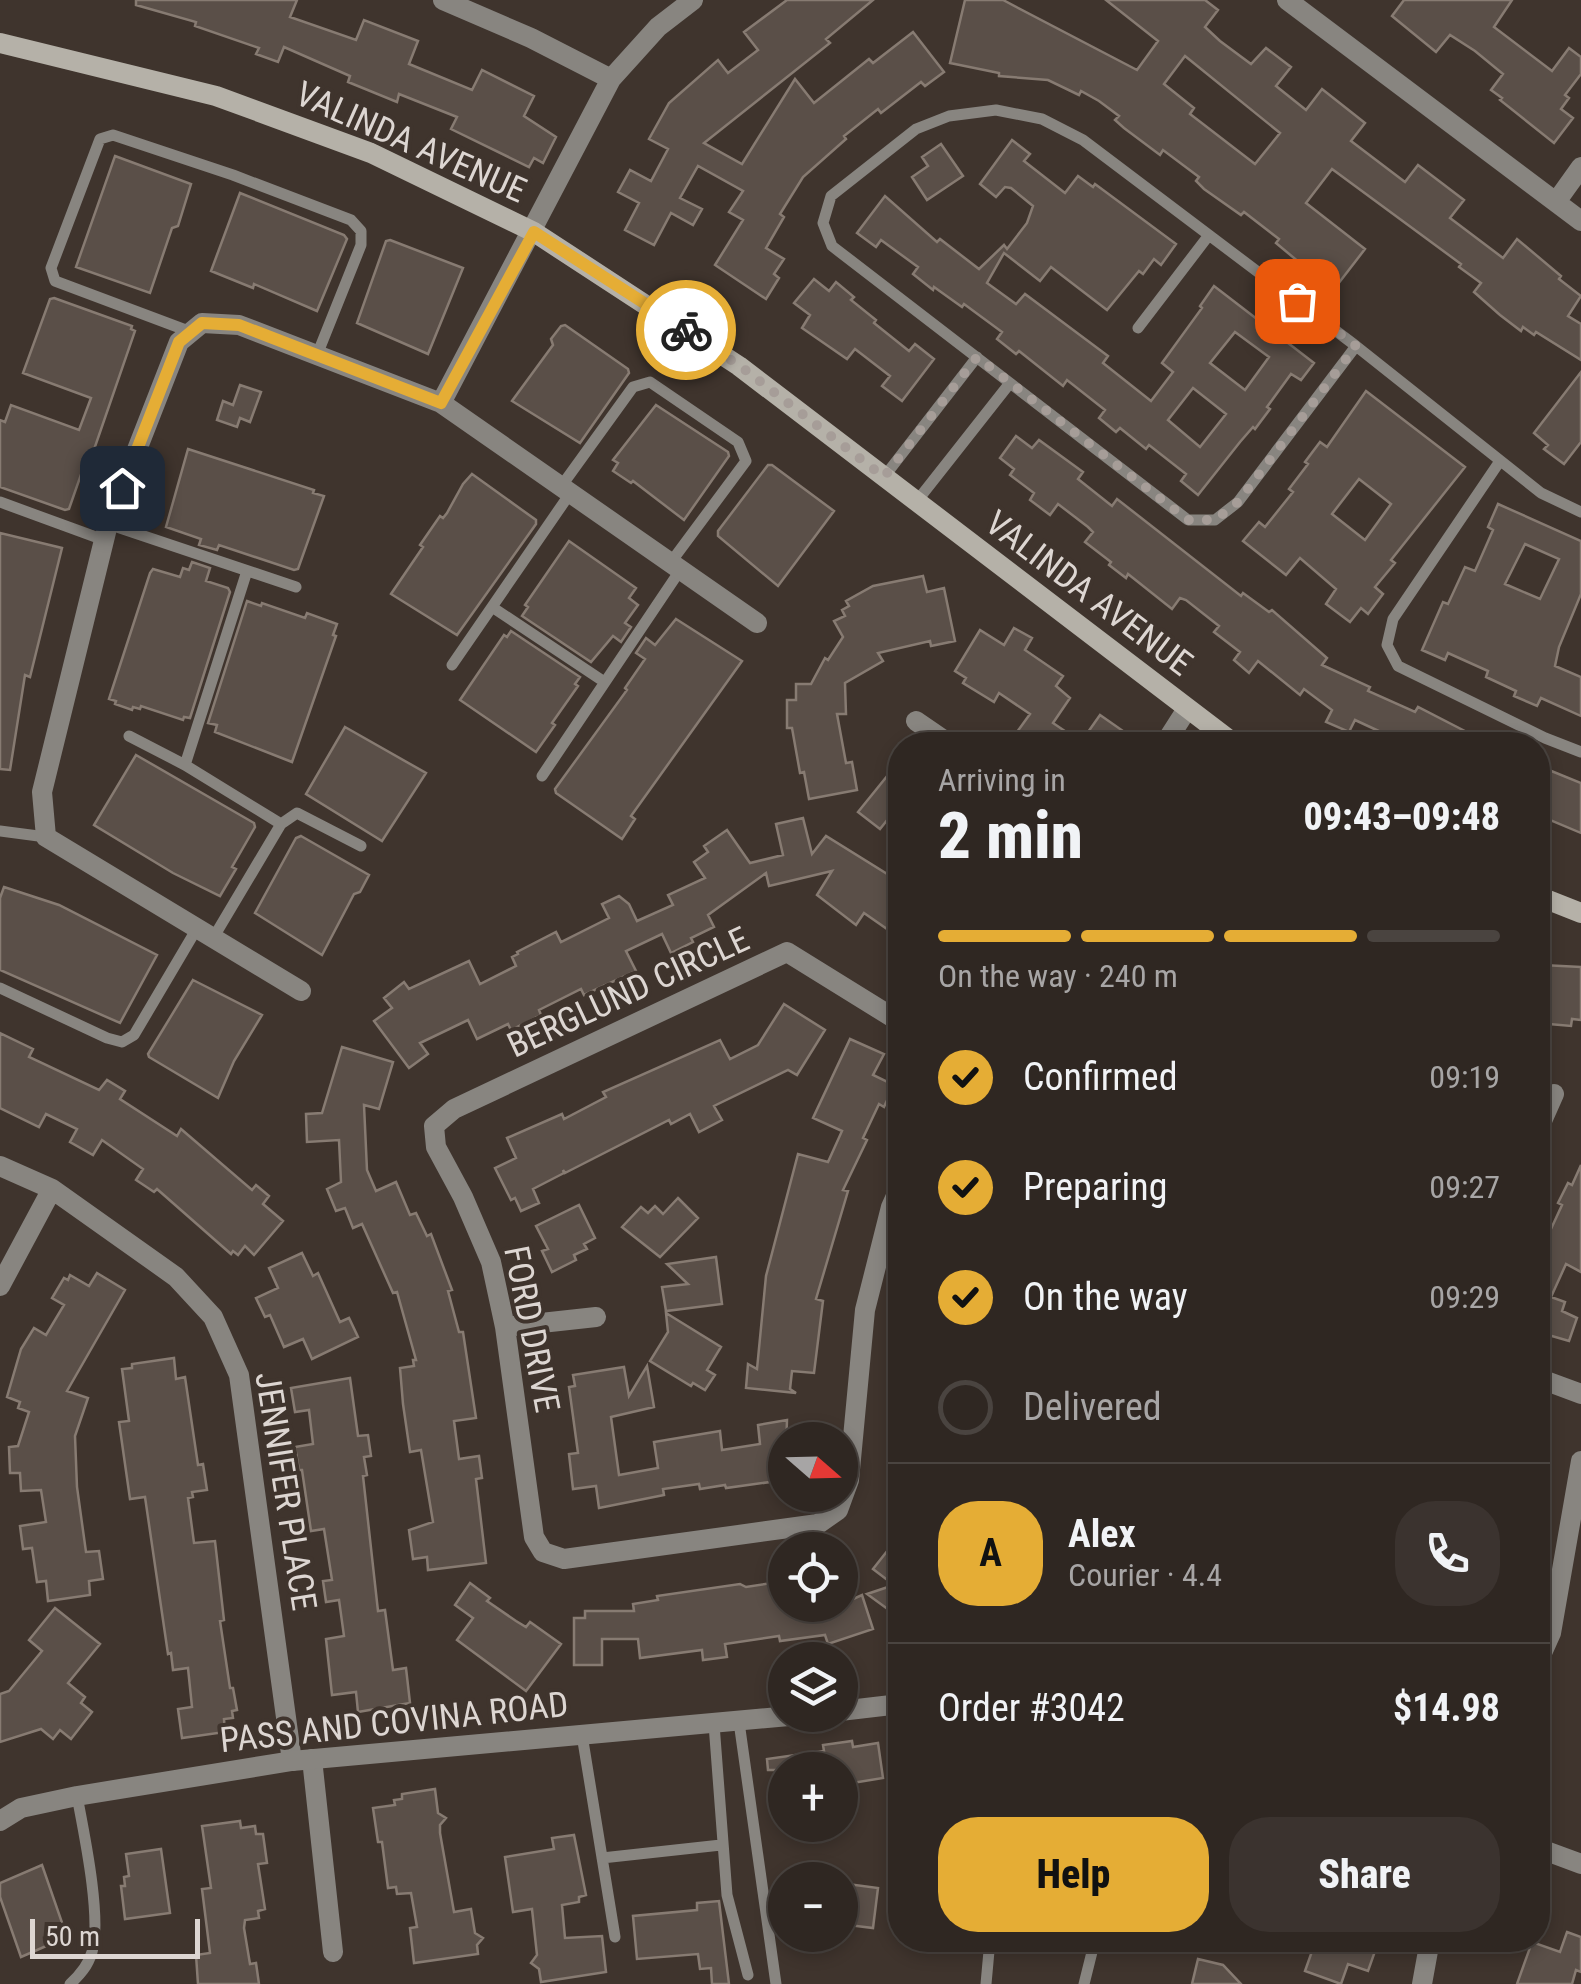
<!DOCTYPE html>
<meta charset="utf-8">
<style>
body{margin:0;font-family:"Roboto Condensed",sans-serif;background:#3b332f;color:#f1f3f6;height:100vh;display:flex;flex-direction:column;font-size:38px;white-space:nowrap}
*{box-sizing:border-box;margin:0}
p{font-size:32px;color:#a7a5a5}
.icon{flex:none;width:55px;height:55px;fill:none;stroke:currentColor;stroke-width:2;stroke-linecap:round;stroke-linejoin:round}
.map{position:relative;flex:1;overflow:hidden}
.side{position:absolute;left:888px;top:732px;width:662px;height:1220px;display:flex;flex-direction:column;background:#2f2722;border-radius:40px;box-shadow:0 5px 15px #0003,0 0 0 2px #4a4440}
.side>*{flex:none}
.needle{width:65px;rotate:110deg}
.buttons{position:absolute;left:768px;top:1422px;display:grid;gap:20px}
.buttons a{display:grid;place-items:center;width:90px;height:90px;border-radius:50%;background:#2f2722;box-shadow:0 5px 15px #0003,0 0 0 2px #4a4440;font-size:50px}
.scale{position:absolute;left:30px;bottom:25px;width:170px;box-sizing:border-box;padding-left:10px;border:5px solid #ddd6d2;border-top:0;font-size:28px;line-height:35px;white-space:nowrap;color:#ddd6d2;-webkit-text-stroke:8px #3f342d;paint-order:stroke}
.pin{position:absolute;display:grid;place-items:center;width:85px;height:85px;color:#fff;margin:-42px;border-radius:20px;box-shadow:0 5px 15px #0006}
.courier{position:absolute;display:grid;place-items:center;width:100px;height:100px;margin:-50px;border:8px solid #e5ad35;border-radius:50%;background:#fff;color:#222;box-shadow:0 2px 12px #0007}
.overview em{font-style:normal;font-weight:800}
.overview div{display:flex;flex-direction:column-reverse}
.overview{display:flex;align-items:center;justify-content:space-between;height:170px;padding:0 50px}
h1{font-size:65px;font-weight:800;line-height:75px}
.bar{display:grid;grid-template-columns:repeat(4,1fr);gap:15px 10px;align-content:center;height:120px;padding:0 50px}
.bar i{height:12px;border-radius:8px;background:#4a4440}
.bar .on{background:#e5ad35}
.bar p{grid-column:span 4}
.line{display:flex;align-items:center;gap:25px;padding:0 50px;border-top:2px solid #4a4440}
.line div{flex:1}
.round{display:grid;place-items:center;flex:none;width:105px;height:105px;border-radius:40px;background:#3b332f}
ol{padding:0 50px;list-style:none}
li{display:flex;align-items:center;gap:30px;height:110px}
li p{margin-inline-start:auto}
li .icon{padding:10px;border-radius:50%;background:#e5ad35;color:#111;stroke-width:4}
li:last-child{color:#a7a5a5}
li i{width:55px;height:55px;border:5px solid #4a4440;border-radius:50%}
.action{display:flex;gap:20px;margin-top:auto;padding:20px 50px}
.action a{flex:1;height:115px;border-radius:40px;background:#e5ad35;color:#111;font-size:40px;font-weight:800;line-height:115px;text-align:center}
.action a+a{background:#3b332f;color:#f1f3f6}
.map>svg:first-child{display:block}
</style>
<div class="map">
<svg width="1581" height="1984" viewBox="0 0 1581 1984">
<rect width="100%" height="100%" fill="#3f342d"/>
<path fill="#5a4f48" stroke="#877b72" stroke-width="2.5" fill-rule="evenodd" d="M136,0H297L290,17L356,40L364,20L418,41L409,64L472,90L482,70L534,96L524,116L556,137L543,163L534,158L529,167L451,129L457,117L399,94L397,102L348,82L350,76L284,47L278,62L256,54L259,48L195,26L196,22L136,5Z
M787,0H873L826,39L830,43L704,143L742,164L795,79L814,103L869,59L873,63L913,32L944,72L925,86L921,82L881,113L878,109L844,136L846,139L803,177L780,214L784,217L766,248L784,259L774,274L779,278L766,299L715,265L743,220L729,212L743,191L698,166L680,198L702,209L693,225L671,213L654,245L625,230L639,203L618,192L630,170L651,181L668,149L649,139L669,103L718,60L728,73L758,50L744,32Z
M965,0H1003L1137,70L1158,41L1106,0H1205L1218,10L1205,27L1220,41L1251,64L1266,48L1291,67L1276,86L1306,110L1322,89L1365,123L1351,141L1405,182L1418,165L1464,200L1450,218L1503,258L1517,239L1561,276L1559,279L1581,296L1568,316L1581,324V360L1536,332L1534,335L1523,327L1521,331L1500,315L1474,292L1481,283L1459,267L1461,264L1332,169L1306,203L1365,249L1338,284L1324,273L1320,278L1300,263L1276,243L1279,239L1244,212L1241,215L1204,189L1196,181L1199,177L1163,150L1160,155L1124,128L1115,120L1119,116L1099,101L1081,91L1079,95L1048,80L999,76V73L950,63ZM1185,56L1280,133L1255,164L1190,114L1194,108L1164,84Z
M1404,0H1512L1494,27L1552,71L1569,48L1581,57V74L1565,95L1569,98L1561,109L1573,118L1554,143L1500,100L1502,98L1491,90L1503,74L1475,51L1450,35L1436,52L1392,16Z
M1012,140L1030,154L1024,161L1065,193L1078,176L1093,187L1095,184L1176,244L1161,265L1154,259L1143,274L1139,271L1107,310L1051,267L1040,281L1004,253L987,283L1016,304L1025,294L1108,356L1103,363L1151,401L1173,372L1162,363L1202,308L1200,306L1214,286L1314,363L1301,380L1291,374L1267,407L1270,409L1255,429L1253,427L1240,442L1198,495L1181,481L1186,474L1149,445L1146,449L1120,428L1116,432L1099,418L1105,410L1067,380L1063,386L1019,351L1016,354L997,339L1002,332L964,304L962,307L934,287L933,290L913,274L918,267L881,240L876,247L857,233L885,196L937,242L940,239L979,269L1004,245L1007,249L1027,223L1033,206L1011,188L1005,187L996,197L980,184ZM1235,332L1269,357L1245,390L1210,363ZM1193,388L1226,414L1200,447L1168,420Z
M941,144L963,176L927,200L912,177L928,166L922,157Z
M115,156L191,184L178,226L172,228L150,293L76,267Z
M240,193L344,235L347,239L317,311L254,284L253,288L211,271Z
M390,240L463,268L428,354L357,323L386,241Z
M814,279L829,291L836,282L854,297L851,300L876,320L874,323L909,351L915,344L934,359L902,401L882,386L890,376L855,349L847,359L802,328L810,315L794,303Z
M54,298L132,326L131,329L135,331L88,467L84,466L69,509L65,510L0,487V420L5,422L11,405L79,430L91,398L23,373L50,299Z
M565,325L628,369L629,373L580,443L512,401L553,345L551,339L561,326Z
M1581,372V442L1564,464L1544,449L1548,445L1534,433Z
M240,385L261,392L250,422L240,418L237,427L217,420L223,401L233,405Z
M1366,391L1465,467L1391,560L1395,563L1375,587L1383,594L1368,614L1361,608L1350,622L1326,604L1336,589L1300,558L1286,575L1243,541L1259,522L1265,527L1293,492L1289,489L1308,464L1305,462L1320,442L1327,447ZM1359,479L1391,504L1365,540L1332,514Z
M656,405L728,452L729,456L684,520L633,481L631,483L613,471L618,463L613,460Z
M1016,436L1032,448L1039,440L1083,472L1078,479L1112,506L1117,499L1241,596L1243,593L1269,612L1272,610L1327,658L1322,665L1370,687L1368,691L1415,712L1418,707L1492,745H1394L1396,739L1355,720L1349,732L1326,722L1332,710L1304,689L1300,695L1258,661L1249,673L1234,660L1240,652L1214,632L1219,626L1186,600L1180,598L1172,609L1128,574L1126,578L1109,565L1111,562L1085,542L1093,532L1088,527L1058,504L1050,515L1030,500L1034,493L1010,475L1014,469L1000,458Z
M188,449L314,490L313,493L324,496L298,569L294,570L219,545L217,550L199,545L201,539L166,527Z
M768,465H772L834,511L778,586L718,536V531Z
M472,474L536,520V524L457,635L391,594L423,547L420,545L440,516L443,518L447,513L463,484Z
M1498,504L1581,541V594L1559,647L1555,666L1581,677V716L1541,698L1537,706L1514,696L1516,691L1486,677L1488,671L1448,653L1445,660L1422,650L1443,602L1448,604L1465,567L1475,571L1493,530L1488,527ZM1525,544L1559,559L1540,599L1505,584Z
M0,533L62,548L30,677L25,675L10,770L0,769Z
M569,541L636,588L629,598L638,605L625,623L631,627L621,642L613,636L591,662L522,616L528,607L525,605Z
M192,562L210,568L206,581L228,588L230,592L190,718L184,717L183,720L141,706L140,709L133,707L132,710L115,704L116,701L109,699L150,573L153,569L180,577L183,568L189,570Z
M923,576L927,592L944,588L955,641L931,646L930,641L878,653L883,661L845,683L846,714H837L846,763L852,762L857,790L809,799L804,772L800,773L792,728H787V700H796V684H811L825,658L828,660L843,637L834,621L845,616L842,610L849,606L846,601L873,586Z
M247,601L261,606L262,603L305,618L307,613L337,624L333,635L336,636L292,762L215,732L217,725L208,723Z
M676,619L742,661L631,816L635,819L622,839L556,793L555,789L627,690L625,688L645,659L636,653L646,638L655,645Z
M1014,628L1032,638L1025,650L1063,676L1056,686L1070,698L1053,723L1081,742L1100,715L1123,731L1114,745H1037L1017,732L1030,714L999,693L994,702L963,683L966,678L955,671L980,630L1004,645Z
M511,631L580,677L575,684L578,686L552,723L555,725L536,752L460,700L504,635L507,637Z
M345,727L426,773L382,841L306,794Z
M136,755L254,823L255,827L232,867L236,869L220,896L173,873L94,825Z
M1544,768L1581,783V833L1538,815V784Z
M888,775L900,784V804L880,829L858,812Z
M803,818L812,854L826,836L900,882V938L864,913L856,925L817,895L832,871L769,886L766,873L708,915L714,927L691,938L693,942L671,953L662,934L626,951L636,971L584,995L581,989L539,1010L541,1015L511,1030L508,1024L477,1039L468,1020L420,1043L428,1054L409,1068L374,1021L392,1008L384,998L404,982L409,989L469,961L480,984L516,966L512,957L518,954L517,952L556,932L561,942L609,918L602,904L619,896L629,904L637,921L673,905L668,895L705,878L694,862L708,852L704,846L727,830L750,863L783,855L776,824Z
M301,836L369,875L360,892L354,894L322,955L255,913L296,838Z
M4,887L59,905L157,955L120,1023L0,970V898Z
M1542,965L1581,967V1020L1572,1019L1571,1026L1538,1023V979H1541Z
M193,980L262,1015L234,1061L218,1098L149,1057L148,1054Z
M784,1004L825,1030L797,1075L788,1070L714,1106L722,1120L699,1132L690,1114L671,1124L669,1120L565,1173L563,1170L564,1173L533,1189L539,1203L521,1211L515,1198L511,1200L495,1168L516,1158L507,1138L562,1114L564,1119L606,1097L603,1092L720,1040L730,1059L758,1045Z
M0,1033L33,1049L29,1057L99,1090L107,1080L125,1091L120,1099L177,1136L181,1129L252,1190L256,1185L269,1196L263,1204L283,1221L254,1255L245,1246L238,1255L233,1251L231,1254L157,1189L154,1192L136,1180L143,1169L102,1140L93,1155L70,1142L77,1129L46,1114L39,1127L0,1108Z
M850,1039L884,1054L873,1075L894,1085L884,1107L879,1104L863,1138L867,1140L843,1190L848,1191L816,1299L823,1301L814,1373L792,1371L790,1389L796,1393L746,1388L748,1364L757,1369L766,1276L798,1154L828,1162L842,1131L813,1118Z
M342,1047L393,1062L379,1109L364,1105L367,1170L376,1191L396,1182L410,1215L416,1213L427,1236L431,1234L452,1290L448,1291L459,1332H463L476,1418L454,1421L459,1459L479,1456L482,1478L476,1479L486,1563L428,1570L427,1557L413,1559L409,1530L433,1522L421,1450L410,1452L403,1404L400,1368L414,1366L413,1360H416L397,1292L393,1293L362,1224L353,1228L345,1208L336,1211L327,1189L341,1182L339,1140L307,1142L306,1114L322,1113Z
M1581,1165V1272L1566,1264L1551,1297L1565,1302L1562,1311L1577,1318L1569,1341L1538,1332V1250L1542,1240L1545,1242L1562,1205L1558,1203L1568,1183L1572,1185Z
M678,1198L698,1218L660,1257L622,1227L641,1207L648,1213L655,1206L663,1214Z
M579,1205L595,1238L584,1244L587,1249L574,1255L576,1260L552,1272L542,1251L548,1249L536,1226Z
M302,1253L313,1276L318,1273L340,1322L349,1318L358,1337L312,1359L303,1339L284,1347L270,1315L265,1317L256,1298L278,1288L269,1268Z
M716,1257L722,1304L666,1311L662,1287L688,1284L667,1264Z
M97,1273L125,1290L67,1391L88,1398L75,1436L77,1487L86,1552L99,1551L103,1579L89,1581L90,1595L48,1601L46,1581L37,1582L32,1548L23,1549L20,1526L46,1522L41,1490L21,1491L20,1473H10L9,1447L18,1446L29,1412L18,1408L20,1402L7,1397L21,1349L34,1328L46,1335L64,1305L52,1298L64,1278L68,1280L70,1275L89,1286Z
M666,1313L721,1347L707,1370L715,1375L705,1390L693,1383L691,1386L650,1361L668,1332Z
M174,1358L176,1379L185,1377L198,1465L203,1464L207,1490L192,1492L193,1497L188,1498L194,1543L215,1541L224,1620L220,1621L230,1688H233L237,1710L232,1711L233,1718L224,1719L225,1732L182,1738L178,1709L192,1707L188,1668L173,1670L171,1653L168,1654L145,1497L130,1499L119,1422L129,1421L122,1369L132,1368V1364Z
M647,1366L654,1407L611,1417L619,1475L658,1468L654,1442L720,1431L722,1450L760,1444L758,1425L787,1420L785,1480L726,1488L725,1485L700,1489L699,1484L663,1489L664,1495L599,1508L596,1486L573,1489L569,1454L578,1453L569,1387L575,1386L573,1375L624,1367L629,1396Z
M350,1378L358,1436L368,1435L371,1456L364,1457L367,1475L363,1476L378,1611L385,1610L393,1670L406,1668L410,1703L358,1712L356,1692L332,1695L326,1639L344,1636L339,1600L326,1602L323,1581L332,1580L324,1529L311,1531L302,1470H299L295,1447L313,1444L309,1410L295,1412L291,1388Z
M888,1550L900,1559V1618L867,1594L894,1585L873,1569Z
M785,1581V1605H840L862,1595L873,1629L828,1644L825,1635L780,1641L779,1636L725,1644L727,1657L703,1660L702,1650L640,1658L638,1639H602V1665H574V1618H585V1611H634L633,1604L658,1600L657,1596L740,1584L746,1587Z
M470,1583L490,1598L487,1601L516,1621L526,1627L530,1622L561,1644L526,1691L457,1640L473,1618L455,1605Z
M55,1608L100,1644L68,1683L85,1697L81,1703L92,1712L71,1739L60,1730L53,1739L41,1729L0,1742V1694L9,1691L42,1651L29,1640Z
M852,1741L853,1747L878,1743L883,1778L840,1785V1770H768L767,1759L824,1751L823,1745Z
M435,1789L438,1813L446,1818L440,1825V1833L454,1912L471,1909L475,1933L483,1938L477,1945L478,1954L414,1963L410,1928L417,1927L411,1893L397,1894L396,1887L388,1888L382,1842H378L373,1808L395,1805L394,1800L402,1799V1794Z
M240,1821L241,1828L255,1826L256,1834H263L267,1863L258,1864L265,1909L258,1911L259,1918L245,1920L244,1928L250,1964L256,1963L259,1984H198L196,1955L210,1953L202,1889L211,1888L202,1826Z
M574,1835L586,1895L579,1897V1902L562,1905L565,1938L602,1936L606,1972L541,1982L539,1969L531,1963L537,1955L532,1909L513,1912L505,1857L554,1849L552,1838Z
M161,1849L170,1913L125,1919L121,1886H125L124,1877L129,1876L126,1854Z
M42,1865L67,1937L21,1957L0,1897V1883Z
M840,1883L878,1888L873,1928L840,1924Z
M719,1901L729,1984H712L711,1968L700,1969L698,1954L637,1959L633,1916L697,1910V1903Z
M1567,1932L1581,1937V1972L1576,1970L1572,1984H1517L1532,1942L1560,1952Z
M1316,1940H1379L1368,1971L1348,1964L1341,1984L1305,1971Z
M1198,1959L1223,1965L1241,1984H1192Z"/>
<g fill="none" stroke-linecap="round" stroke-linejoin="round">
<path stroke="#888580" stroke-width="11" d="M1138,328L1209,235
M191,332L55,281L51,268L100,139L113,135L233,175L351,220L361,231V245L317,355
M1356,346L1238,502L1215,520H1188L832,246L823,223L831,196L916,129L949,116L996,110L1042,119L1083,140L1356,346L1541,493L1581,512
M1500,461L1393,619L1387,645L1398,666L1545,738L1581,752
M884,477L977,357
M560,488L633,387L650,382L738,442L746,461L671,562
M917,501L1010,383
M0,502L104,540
M108,524L296,587
M492,607L603,681
M452,665L569,495
M129,736L185,765L281,824
M185,765L247,571
M542,776L681,569
M0,831L46,837
M212,940L281,824L297,813L361,846
M0,988L107,1038L122,1042L134,1035L196,930
M739,1722L776,1984
M714,1724L727,1895L748,1975
M582,1735L615,1937
M602,1858L721,1845
M70,1984C80,1975 88,1966 92,1952C102,1918 84,1833 77,1796
M986,1984L990,1940
M1084,1984L1095,1940"/>
<path stroke="#888580" stroke-width="20" d="M443,0L531,38L611,79
M1287,0L1581,221
M1556,202L1581,167
M441,403L611,79L658,27L693,0
M916,721L951,745
M1164,745L1187,709
M301,991L46,837L42,792L108,524L179,342L202,323L239,325L441,403L757,623
M900,1022L787,952L454,1109L434,1126L436,1147L463,1197L491,1262L505,1327L534,1537L543,1552L564,1559L818,1524L838,1510L849,1480L865,1310L891,1207L900,1187
M1538,1130L1554,1094
M0,1166L52,1189L176,1277L213,1317L239,1375L292,1761
M0,1286L52,1189
M505,1327L596,1317
M1538,1378L1581,1394
M312,1759L333,1952"/>
<path stroke="#888580" stroke-width="20" d="M1538,1662L1551,1633L1581,1461
M840,1711L900,1704
M0,1821L21,1808L77,1796L292,1761L800,1715
M1538,1848L1581,1864
M1422,1984L1430,1940"/>
<path stroke="#b5b1a8" stroke-width="20" d="M0,43L216,96L371,153L534,232L739,366L1236,745
M1538,896L1581,913"/>
</g>
<g fill="none" stroke-linecap="round" stroke-linejoin="round">
<path stroke="#a69d98" stroke-width="10" stroke-dasharray="0 18" d="M686,330L740,366L884,477L977,357L1188,520H1215L1238,502L1356,346L1297,301"/>
<path stroke="#e5ad35" stroke-width="12" d="M122,488L179,342L202,323L239,325L441,403L534,232L686,330"/>
</g>
<g text-anchor="middle" stroke-width="8" stroke-linejoin="round" paint-order="stroke">
<g font-size="35" fill="#ddd6d2" stroke="#3f342d">
<text transform="translate(411 142) rotate(24)" y="12">VALINDA AVENUE</text>
<text transform="translate(1089 593) rotate(37)" y="12">VALINDA AVENUE</text>
<text transform="translate(628 992) rotate(-25)" y="12">BERGLUND CIRCLE</text>
<text transform="translate(532 1329) rotate(79)" y="12">FORD DRIVE</text>
<text transform="translate(286 1491) rotate(81)" y="12">JENNIFER PLACE</text>
<text transform="translate(394 1722) rotate(-6)" y="12">PASS AND COVINA ROAD</text>
</g>
</g>
</svg>
<div class="buttons">
<a><svg class="needle" viewBox="-14 -14 28 28"><path d="M0-13l5 13h-10z" fill="#e53935"/><path d="M0 13l5-13h-10z" fill="#a7a5a5"/></svg></a>
<a><svg class="icon" aria-label="locate" viewBox="0 0 24 24"><circle cx="12" cy="12" r="6"/><path d="M12 2v4M12 18v4M2 12h4M18 12h4"/></svg></a>
<a><svg class="icon" aria-label="layers" viewBox="0 0 24 24"><path d="M12 4l9 5-9 5-9-5zM3 14l9 5 9-5"/></svg></a>
<a>+</a>
<a>−</a>
</div>
<div class="scale">50 m</div>
<div class="pin" style="left:1297px;top:301px;background:#ea580c"><svg class="icon" aria-label="bag" viewBox="0 0 24 24"><path d="M5 8h14l-1 12H6zM9 8a3 3 0 0 1 6 0"/></svg></div>
<div class="pin" style="left:122px;top:488px;background:#1f2937"><svg class="icon" aria-label="home" viewBox="0 0 24 24"><path d="M3 11l9-7 9 7M6 9v11h12V9"/></svg></div>
<div class="courier" style="left:686px;top:330px"><svg class="icon" aria-label="bike" viewBox="0 0 24 24"><circle cx="6" cy="16" r="4"/><circle cx="18" cy="16" r="4"/><path d="M6 16l4-8h5l3 8M10 8l3 8H6M13 5h3"/></svg></div>
<section class="side">
<div class="overview"><div><h1>2 min</h1><p>Arriving in</p></div><em>09:43–09:48</em></div>
<div class="bar"><i class="on"></i><i class="on"></i><i class="on"></i><i></i><p>On the way · 240 m</p></div>
<ol>
<li><svg class="icon" aria-label="check" viewBox="0 0 24 24"><path d="M5 12l5 5 9-10"/></svg>Confirmed<p>09:19</p></li>
<li><svg class="icon" aria-label="check" viewBox="0 0 24 24"><path d="M5 12l5 5 9-10"/></svg>Preparing<p>09:27</p></li>
<li><svg class="icon" aria-label="check" viewBox="0 0 24 24"><path d="M5 12l5 5 9-10"/></svg>On the way<p>09:29</p></li>
<li><i></i>Delivered</li>
</ol>
<div class="line" style="height:180px"><b class="round" style="background:#e5ad35;color:#111">A</b><div><b>Alex</b><p>Courier · 4.4</p></div><a class="round"><svg class="icon" aria-label="phone" viewBox="0 0 24 24"><path d="M5 4h4l2 5-3 2q2 4 5 5l2-3 5 2v4C11 20 4 13 5 4z"/></svg></a></div>
<div class="line" style="height:130px"><div>Order #3042</div><b>$14.98</b></div>
<div class="action"><a>Help</a><a>Share</a></div>
</section>
</div>
